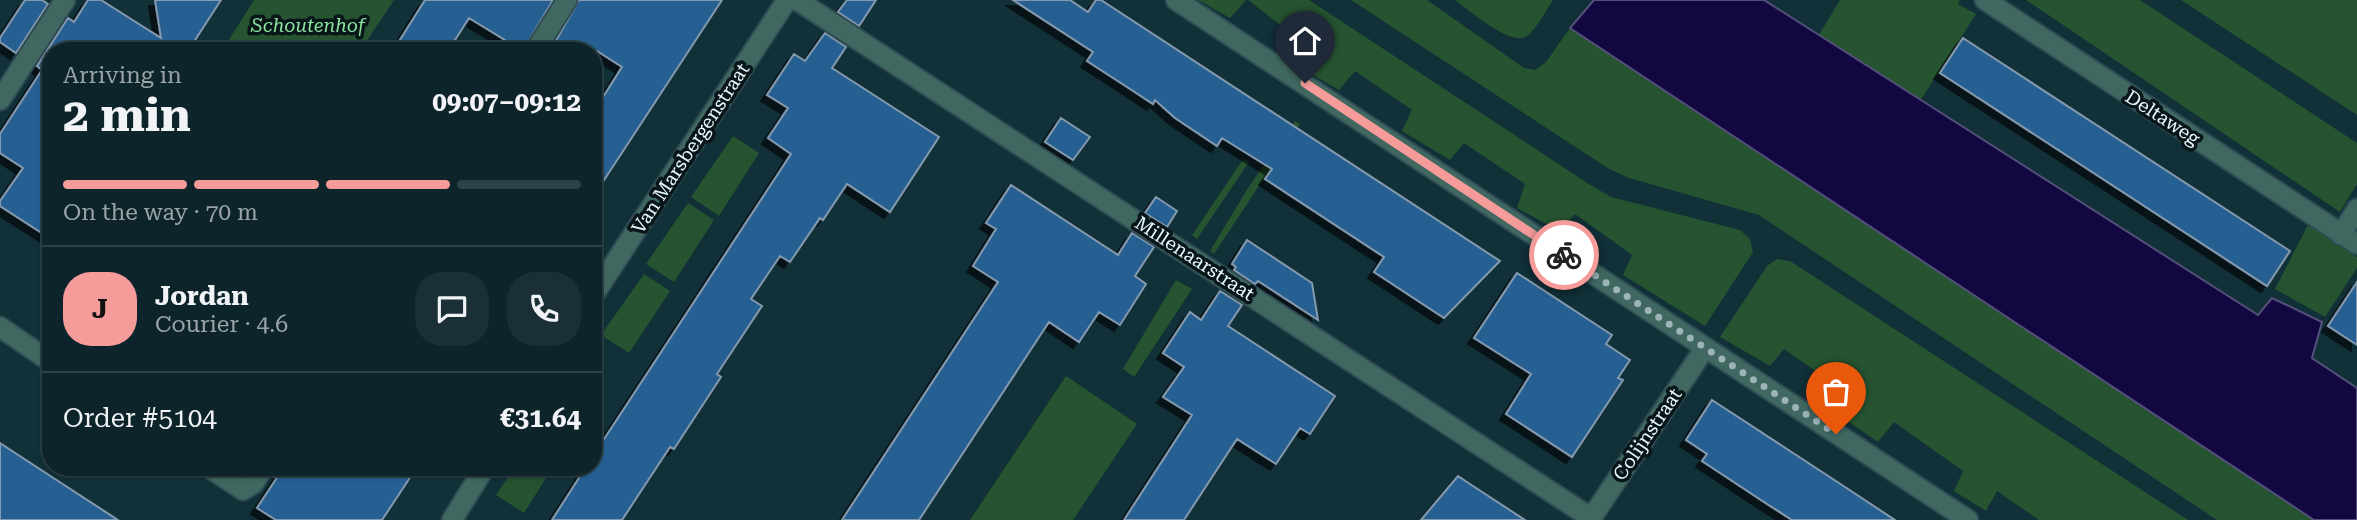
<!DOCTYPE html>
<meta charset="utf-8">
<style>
body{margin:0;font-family:"Roboto Serif",serif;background:#1b3036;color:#f1f3f6;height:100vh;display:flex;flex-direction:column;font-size:26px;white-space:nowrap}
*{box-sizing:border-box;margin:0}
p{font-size:23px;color:#9aa4a8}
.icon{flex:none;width:38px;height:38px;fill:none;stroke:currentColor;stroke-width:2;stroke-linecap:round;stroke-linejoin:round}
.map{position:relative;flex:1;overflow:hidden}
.panel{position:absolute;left:42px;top:42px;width:560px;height:434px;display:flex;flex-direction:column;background:#0d242a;border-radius:28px;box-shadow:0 2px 5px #0004,0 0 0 2px #2d4147}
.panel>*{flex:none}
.pin{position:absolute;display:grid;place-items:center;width:60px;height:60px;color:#fff;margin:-72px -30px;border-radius:50% 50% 50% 0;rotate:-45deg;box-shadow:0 0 7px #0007}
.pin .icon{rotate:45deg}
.courier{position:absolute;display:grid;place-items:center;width:70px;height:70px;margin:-35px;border:5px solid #f59b9a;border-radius:50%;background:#fff;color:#222;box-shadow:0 2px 9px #0007}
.summary em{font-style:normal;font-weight:700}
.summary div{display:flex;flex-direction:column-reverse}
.summary{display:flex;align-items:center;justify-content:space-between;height:119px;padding:0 21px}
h1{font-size:46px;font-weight:700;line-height:52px}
.bar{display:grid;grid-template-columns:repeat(4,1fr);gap:10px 7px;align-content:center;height:84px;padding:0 21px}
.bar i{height:9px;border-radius:5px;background:#2d4147}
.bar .current{background:#f59b9a}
.bar p{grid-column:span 4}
.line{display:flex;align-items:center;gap:18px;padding:0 21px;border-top:2px solid #2d4147}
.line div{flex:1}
.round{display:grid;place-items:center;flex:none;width:74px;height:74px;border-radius:28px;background:#1b3036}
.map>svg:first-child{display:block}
</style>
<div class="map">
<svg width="2357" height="520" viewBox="0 0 2357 520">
<defs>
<filter id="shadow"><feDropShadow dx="-6" dy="6" stdDeviation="0" flood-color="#0009"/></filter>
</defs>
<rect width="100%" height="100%" fill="#113038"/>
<path fill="#265431" d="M254,0H394L360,51H222Z
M1198,0H1246L1230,18Z
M1248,0H1309L1592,186L1611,197L1740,230L1750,239L1753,252L1705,326L1623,275L1632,255L1575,214L1559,231L1517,208L1525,184L1464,143L1450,160L1402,131L1412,110L1355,71L1339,90L1298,66L1305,44Z
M1351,0H1427L1524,68L1535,70L1546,62L1570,28L2314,520H2217L1759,215L1626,177L1606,167Z
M1455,0H1553C1546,10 1537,29 1527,36C1510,47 1469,10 1455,0Z
M1840,0H1960L1958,4L1976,14L1920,101L1818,36Z
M2026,0H2140L2357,143V184L2340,212Z
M2181,0H2357V115Z
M1295,121L1300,124L1214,254L1210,251L1248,188Z
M733,136L759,153L719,216L691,197Z
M1244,158L1249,162L1197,239L1192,235Z
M688,203L714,220L674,282L646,264Z
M2308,225L2357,257V268L2325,317L2275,289Z
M1777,259L1790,261L2188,520H2039L1997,491L1986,511L1954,491L1963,471L1894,422L1878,442L1832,410L1844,391L1784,349L1770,366L1720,337L1767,266Z
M644,274L670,291L629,353L601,335Z
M1176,280L1192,289L1134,377L1123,369Z
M1066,376L1137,424L1073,520H970Z
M515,467H553L524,513L496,495Z"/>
<path fill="#130742" stroke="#53507a" stroke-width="2" d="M1594,0H1764L2258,315L2272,298L2322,322L2312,358L2357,388V520H2314L1570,28Z"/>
<path fill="#276093" stroke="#8499ad" stroke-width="2" filter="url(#shadow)" d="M25,0H42L48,4L16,53L0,42V38Z
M88,0H101L161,38L155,0H221L188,51H51V239L0,206V201L23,168L0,153V134L42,70L37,66L68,18L74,22Z
M425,0H553L523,51L469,18L448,51H393Z
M579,0H722L593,197V113L622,67L597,51H550Z
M847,0H876L859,26L838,12Z
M1013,0H1070L1088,12L1096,0H1101L1500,261L1444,318L1374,272L1384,257L1265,179L1272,169L1222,138L1217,146L1175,118L1155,100L1153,104L1127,87L1087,61L1093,52Z
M825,33L846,47L832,68L939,137L890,212L847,184L823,220L820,218L790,262L780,256L751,299L762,306L717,374L721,377L674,449L670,447L622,520H552L586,467H593V456L791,154L768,138L788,108L767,95L794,54L805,61Z
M1963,38L2290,251L2267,286L1940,73Z
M1061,118L1090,137L1073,160L1045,142Z
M1011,185L1118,255L1132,233L1154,247L1135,276L1146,284L1120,325L1099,312L1079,342L1049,322L919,520H842L998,282L973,266L996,229L986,223Z
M1156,197L1177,211L1167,227L1145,213Z
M1247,240L1312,283L1318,320L1258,281L1255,284L1234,270L1236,267L1232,264Z
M1517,273L1612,335L1606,344L1630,360L1618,378L1623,380L1572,457L1506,414L1531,374L1474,338Z
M2357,282V345L2328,326Z
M1220,291L1242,305L1228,326L1335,396L1310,434L1300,428L1276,464L1237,439L1184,520H1124L1192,415L1163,397L1184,367L1163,353L1190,312L1201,320Z
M1712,400L1842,485L1895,520H1792L1767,504L1702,461L1707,454L1686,440Z
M0,443L55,479L118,520H0Z
M284,467H417L382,520H276L257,508Z
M1458,476L1473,486L1525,520H1421Z"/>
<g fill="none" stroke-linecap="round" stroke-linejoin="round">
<g stroke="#2f4c54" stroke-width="23">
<path id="minor" d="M797,0L1591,518
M1176,0L1968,520
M1985,0L2357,244
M535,51L567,0
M0,100L65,0
M2341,235L2357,209
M593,296L787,0
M0,327L51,362
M208,467L243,490L253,484L264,467
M452,520L485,467
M1590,520L1705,348"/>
</g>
<use href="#minor" stroke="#406861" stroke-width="19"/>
</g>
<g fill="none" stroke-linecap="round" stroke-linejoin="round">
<path stroke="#9cb3b8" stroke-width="7" stroke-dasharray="0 12.6" d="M1564,255L1836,434"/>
<path stroke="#f59b9a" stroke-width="9" d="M1305,83L1564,255"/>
</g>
<g text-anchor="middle" stroke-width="7" stroke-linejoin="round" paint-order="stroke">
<g font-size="19" font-style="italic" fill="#8ae49d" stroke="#091619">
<text x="308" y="32">Schoutenhof</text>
</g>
<g font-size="19" fill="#e7f9fd" stroke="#091619">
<text transform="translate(2163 117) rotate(33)" y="7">Deltaweg</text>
<text transform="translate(690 148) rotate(-57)" y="7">Van Marsbergenstraat</text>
<text transform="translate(1195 258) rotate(33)" y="7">Millenaarstraat</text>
<text transform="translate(1647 434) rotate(-56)" y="7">Colijnstraat</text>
</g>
</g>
</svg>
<div class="pin" style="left:1836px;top:434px;background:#ea580c"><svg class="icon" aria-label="bag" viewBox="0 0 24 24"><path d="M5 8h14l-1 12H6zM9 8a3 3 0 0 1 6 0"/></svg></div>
<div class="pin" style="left:1305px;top:83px;background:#1f2937"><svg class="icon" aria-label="home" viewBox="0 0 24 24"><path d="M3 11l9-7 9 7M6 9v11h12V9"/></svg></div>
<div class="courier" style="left:1564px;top:255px"><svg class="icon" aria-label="bike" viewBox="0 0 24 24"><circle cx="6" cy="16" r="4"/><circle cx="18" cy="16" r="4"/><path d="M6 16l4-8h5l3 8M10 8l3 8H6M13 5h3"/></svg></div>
<section class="panel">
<div class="summary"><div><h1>2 min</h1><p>Arriving in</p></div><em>09:07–09:12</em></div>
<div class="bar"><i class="current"></i><i class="current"></i><i class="current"></i><i></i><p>On the way · 70 m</p></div>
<div class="line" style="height:126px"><b class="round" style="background:#f59b9a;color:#111">J</b><div><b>Jordan</b><p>Courier · 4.6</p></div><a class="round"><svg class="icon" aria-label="chat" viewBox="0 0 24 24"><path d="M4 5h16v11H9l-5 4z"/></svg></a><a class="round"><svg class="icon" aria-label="phone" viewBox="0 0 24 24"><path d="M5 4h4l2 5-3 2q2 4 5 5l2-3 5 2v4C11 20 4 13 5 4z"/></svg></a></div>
<div class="line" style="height:91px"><div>Order #5104</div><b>€31.64</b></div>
</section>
</div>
